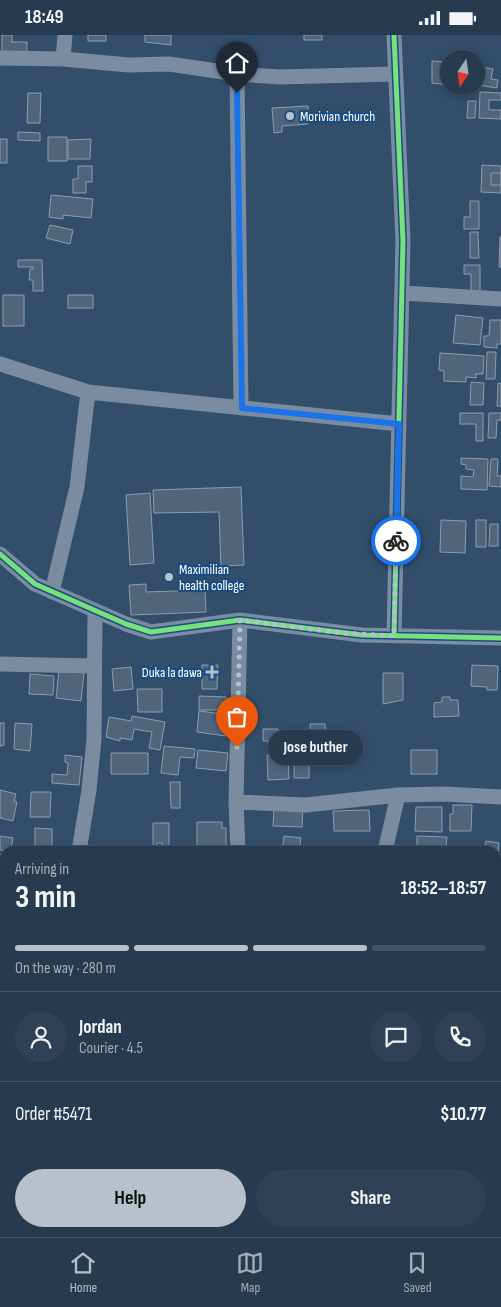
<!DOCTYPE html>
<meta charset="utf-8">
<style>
body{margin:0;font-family:"Sofia Sans Condensed",sans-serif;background:#2e4157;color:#f1f3f6;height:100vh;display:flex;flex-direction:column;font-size:19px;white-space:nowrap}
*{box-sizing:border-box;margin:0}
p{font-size:16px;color:#a4adb7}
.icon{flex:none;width:28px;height:28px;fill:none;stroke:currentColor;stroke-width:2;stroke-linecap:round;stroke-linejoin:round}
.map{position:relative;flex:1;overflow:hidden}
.drawer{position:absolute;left:0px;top:811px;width:501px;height:391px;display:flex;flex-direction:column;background:#263a50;border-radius:15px 15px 0 0;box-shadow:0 2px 8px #0003,0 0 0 1px #425467}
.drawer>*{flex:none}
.needle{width:32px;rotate:193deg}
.controls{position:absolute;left:440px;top:15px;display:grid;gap:10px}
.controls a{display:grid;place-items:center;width:45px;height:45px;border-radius:50%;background:#263a50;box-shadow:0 2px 8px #0003,0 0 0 1px #425467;font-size:25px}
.pin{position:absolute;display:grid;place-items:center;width:42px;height:42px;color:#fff;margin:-51px -21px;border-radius:50% 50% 50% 0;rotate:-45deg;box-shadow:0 0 5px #0007}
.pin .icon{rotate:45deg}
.courier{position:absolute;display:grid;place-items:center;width:50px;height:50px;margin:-25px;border:4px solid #1a73e8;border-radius:50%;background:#fff;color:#222;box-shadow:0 1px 6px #0007}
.bubble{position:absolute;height:35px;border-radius:18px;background:#263a50;box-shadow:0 2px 8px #0003,0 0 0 1px #425467;font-size:16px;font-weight:700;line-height:35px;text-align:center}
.head em{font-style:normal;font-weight:700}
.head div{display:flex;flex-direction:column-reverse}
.head{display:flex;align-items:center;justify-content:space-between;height:85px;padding:0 15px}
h1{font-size:32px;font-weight:700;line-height:38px}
.bar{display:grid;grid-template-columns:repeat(4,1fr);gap:8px 5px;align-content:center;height:60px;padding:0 15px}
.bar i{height:6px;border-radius:4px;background:#425467}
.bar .on{background:#b8c1cb}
.bar p{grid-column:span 4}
.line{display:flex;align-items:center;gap:12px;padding:0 15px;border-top:1px solid #425467}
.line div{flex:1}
.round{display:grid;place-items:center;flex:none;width:52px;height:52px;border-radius:26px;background:#2e4157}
.button{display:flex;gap:10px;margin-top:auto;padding:10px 15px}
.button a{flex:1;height:58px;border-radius:30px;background:#b8c1cb;color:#111;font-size:20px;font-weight:700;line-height:58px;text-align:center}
.button a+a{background:#2e4157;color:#f1f3f6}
.status{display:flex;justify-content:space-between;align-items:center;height:35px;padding:0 25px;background:#263a50;direction:ltr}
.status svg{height:14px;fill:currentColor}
.tab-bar{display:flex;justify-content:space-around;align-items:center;height:70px;border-top:1px solid #425467;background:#263a50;font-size:14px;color:#a4adb7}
.tab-bar a{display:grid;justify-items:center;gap:2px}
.tab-bar .on{color:#b8c1cb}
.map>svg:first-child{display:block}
</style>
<div class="status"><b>18:49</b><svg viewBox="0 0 49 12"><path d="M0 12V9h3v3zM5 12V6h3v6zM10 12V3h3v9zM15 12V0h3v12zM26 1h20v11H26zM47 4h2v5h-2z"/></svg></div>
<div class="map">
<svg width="501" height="1202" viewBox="0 0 501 1202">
<rect width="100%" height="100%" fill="#334e6a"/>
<path fill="#4e657c" stroke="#8c9dae" d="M2,0H12V7H27V17H2Z
M88,0H106V6H88Z
M145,0H171V10L145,7Z
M304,0H322V5H304Z
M432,26L449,27V50L432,48Z
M482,32L493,34L491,44L498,45L497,53L478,50Z
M480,57L501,58V65H489V75H501V84L479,83Z
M28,58H41L40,88H27Z
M468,66H476L475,83H467Z
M308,71V89L282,91V97L274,98L272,73Z
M18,97L40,98V106L18,105Z
M48,102H67V126H48Z
M0,104H7V128H0Z
M91,104L90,124H68V105Z
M482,130L501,131V158L481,157Z
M78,131H92V147H86V158H73V144H78Z
M491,138H501V150H491Z
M51,160L93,164L91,183L63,180V184L49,182Z
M470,166H479V194H464V182H470Z
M50,190L73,195L70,209L46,203Z
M470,197H478L479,223H470Z
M500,202H501V232H499Z
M18,225H42L43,256H33V245H29L30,234H33V232H18Z
M464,230H480V259H471V239H464Z
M3,260H24V291H3Z
M68,260H93V273H68Z
M456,280L483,283L480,310L453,308Z
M490,285H501V309H497V313L484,312V301H489Z
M487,317H496L495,344H486Z
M440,318L484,321L483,339H476V343L466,342V347L444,346V336L439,335Z
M471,347L484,348L483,370H470Z
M498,348L501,349V371H497Z
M460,378H483V406H476V389H460Z
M489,378H501V385H497L496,403H488Z
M461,423L488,424L487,455L461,454V441L473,442L474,435L466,434V430L461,429Z
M491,424H498L497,441H501V452L489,451Z
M241,452L244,530L221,531L219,477L154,478L153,455Z
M150,458L154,528L130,530L126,460Z
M441,485L466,486L465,518L440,517Z
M476,485H486V512H476Z
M490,489H498V511H489Z
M146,549V557L205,555L206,577L131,580L129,550Z
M202,630H218L217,654H202Z
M472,630L498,631L497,655H487V652L471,651Z
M131,632L133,654L114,656L112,634Z
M59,635L84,638L81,666L56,663Z
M383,638H403V665L383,669Z
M30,639L54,641L53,660L29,659Z
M137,654H162V677H138Z
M199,661L226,662V675H199Z
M442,662H450V665H458L459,681L434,682V668L442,667Z
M199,676L223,679V685L228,686L226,701L197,697Z
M132,681L165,687L160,715L149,713L152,697L134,694L132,705L120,703V706L106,702L109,682L131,686Z
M0,688H4V710L0,711Z
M15,688L32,689L30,716L14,714Z
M310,689H325L326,710L311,711Z
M263,694H278L279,716H268V706H263Z
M298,708L309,710L308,718L297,717Z
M164,711L195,714L194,723L180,722L178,740L161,738Z
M198,715L228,718L226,736L196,733Z
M411,715H437V739H411Z
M111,718H148V739H111Z
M288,719L289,744L268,745L267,720Z
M65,720L82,722L79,750L52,748V739L67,740L68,728L65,727Z
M294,722H309V743H294Z
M170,747H180V773H171Z
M0,755L16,759L14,766L17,767L13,786L0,783Z
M31,757H51L50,782H30Z
M453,770H472L471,796H450V779H453Z
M274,771L303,773L302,792L273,791Z
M416,772H442V797L415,796Z
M369,775L370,796H334L333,776Z
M197,787H222V793H226V814H197Z
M153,788H169V813H162V808H157V813H153Z
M35,793L52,794V816H35Z
M0,801L13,803L11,816L0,815Z
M284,801L301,803L299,816H282Z
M417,801L447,802L446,811H417Z
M486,806L499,808L498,819L501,820V832L496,831V816H484Z
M418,813H448V816H418Z
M496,835L501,836V858H496Z
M0,873H5V898H0Z
M499,893H501V914H497Z
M0,933H5V951H0Z"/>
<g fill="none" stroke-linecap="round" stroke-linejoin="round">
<path stroke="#798ca0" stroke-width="15" d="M0,23L63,24L129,30L169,29L237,39L280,42L395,39
M63,24L65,0
M237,39L241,373
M403,258L501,264
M0,329L88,357L399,389
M0,519L35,549L126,589L151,597L240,585L362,600L501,603
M52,557L77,452L88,357
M394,601L403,206L394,0
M0,629L93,631
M236,767L306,770L398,760L444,759L501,762
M79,816L89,755L94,704L95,576
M238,816L236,767L240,585
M385,816L398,760
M0,826H5
M496,973H501
M68,1198V1202"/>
<path stroke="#7a8ea0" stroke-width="22" d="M496,1094H501
M0,1107L5,1106"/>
<g stroke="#1c4d81" stroke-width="8">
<path id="cycleway" d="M0,519L35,549L126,589L151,597L240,585L362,600L501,603
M394,601L403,206L394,0"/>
</g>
<use href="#cycleway" stroke="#77e17e" stroke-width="5"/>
</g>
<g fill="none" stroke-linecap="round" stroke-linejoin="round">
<path stroke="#b8c1cb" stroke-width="5" stroke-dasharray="0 9" d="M237,712L240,585L343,598L394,601L396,506"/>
<path stroke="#1a73e8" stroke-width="6" d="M237,58L242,373L399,389L396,506"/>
</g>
<g fill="#b8c1cb" stroke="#1c4d81" stroke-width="2">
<circle cx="290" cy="81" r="5"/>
<circle cx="169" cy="542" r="5"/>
<path d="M209.5 629.5h5v5h5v5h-5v5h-5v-5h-5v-5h5z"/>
</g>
<g text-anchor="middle" stroke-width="4.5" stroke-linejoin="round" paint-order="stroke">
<g font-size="14" fill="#fff" stroke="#1c4d81" text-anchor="start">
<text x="300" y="86">Morivian church</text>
<text x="179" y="539">Maximilian<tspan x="179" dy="16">health college</tspan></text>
<text x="202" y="642" text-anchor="end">Duka la dawa</text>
</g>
</g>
</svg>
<div class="controls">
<a><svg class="needle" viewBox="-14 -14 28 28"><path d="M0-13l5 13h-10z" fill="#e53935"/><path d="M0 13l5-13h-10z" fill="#a4adb7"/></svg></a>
</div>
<div class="pin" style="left:237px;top:712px;background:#ea580c"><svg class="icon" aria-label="bag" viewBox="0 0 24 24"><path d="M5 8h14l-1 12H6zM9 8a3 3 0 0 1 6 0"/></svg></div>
<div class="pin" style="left:237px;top:58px;background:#1f2937"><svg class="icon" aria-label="home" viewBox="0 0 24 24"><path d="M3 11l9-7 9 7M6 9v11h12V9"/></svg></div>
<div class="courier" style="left:396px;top:506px"><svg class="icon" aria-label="bike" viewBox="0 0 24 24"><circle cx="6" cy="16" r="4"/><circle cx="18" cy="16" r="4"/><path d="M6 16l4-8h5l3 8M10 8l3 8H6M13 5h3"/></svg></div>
<div class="bubble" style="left:268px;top:695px;width:95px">Jose buther</div>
<section class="drawer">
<div class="head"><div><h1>3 min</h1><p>Arriving in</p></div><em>18:52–18:57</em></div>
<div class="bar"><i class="on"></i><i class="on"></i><i class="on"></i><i></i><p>On the way · 280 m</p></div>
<div class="line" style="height:90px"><a class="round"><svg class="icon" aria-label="person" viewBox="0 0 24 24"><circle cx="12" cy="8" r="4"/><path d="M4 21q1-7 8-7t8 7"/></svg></a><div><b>Jordan</b><p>Courier · 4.5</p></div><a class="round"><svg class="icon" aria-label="chat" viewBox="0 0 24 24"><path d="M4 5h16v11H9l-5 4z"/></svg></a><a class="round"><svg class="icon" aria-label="phone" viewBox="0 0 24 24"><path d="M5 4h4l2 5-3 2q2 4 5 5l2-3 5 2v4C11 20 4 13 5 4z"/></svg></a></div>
<div class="line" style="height:65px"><div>Order #5471</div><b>$10.77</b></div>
<div class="button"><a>Help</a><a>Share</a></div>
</section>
</div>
<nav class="tab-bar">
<a class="on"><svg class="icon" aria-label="home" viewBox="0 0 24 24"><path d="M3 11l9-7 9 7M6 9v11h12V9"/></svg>Home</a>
<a><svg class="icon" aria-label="map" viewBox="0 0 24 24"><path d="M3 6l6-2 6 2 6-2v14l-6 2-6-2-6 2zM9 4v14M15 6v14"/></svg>Map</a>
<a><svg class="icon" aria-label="saved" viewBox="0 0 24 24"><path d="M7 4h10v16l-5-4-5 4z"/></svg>Saved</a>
</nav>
